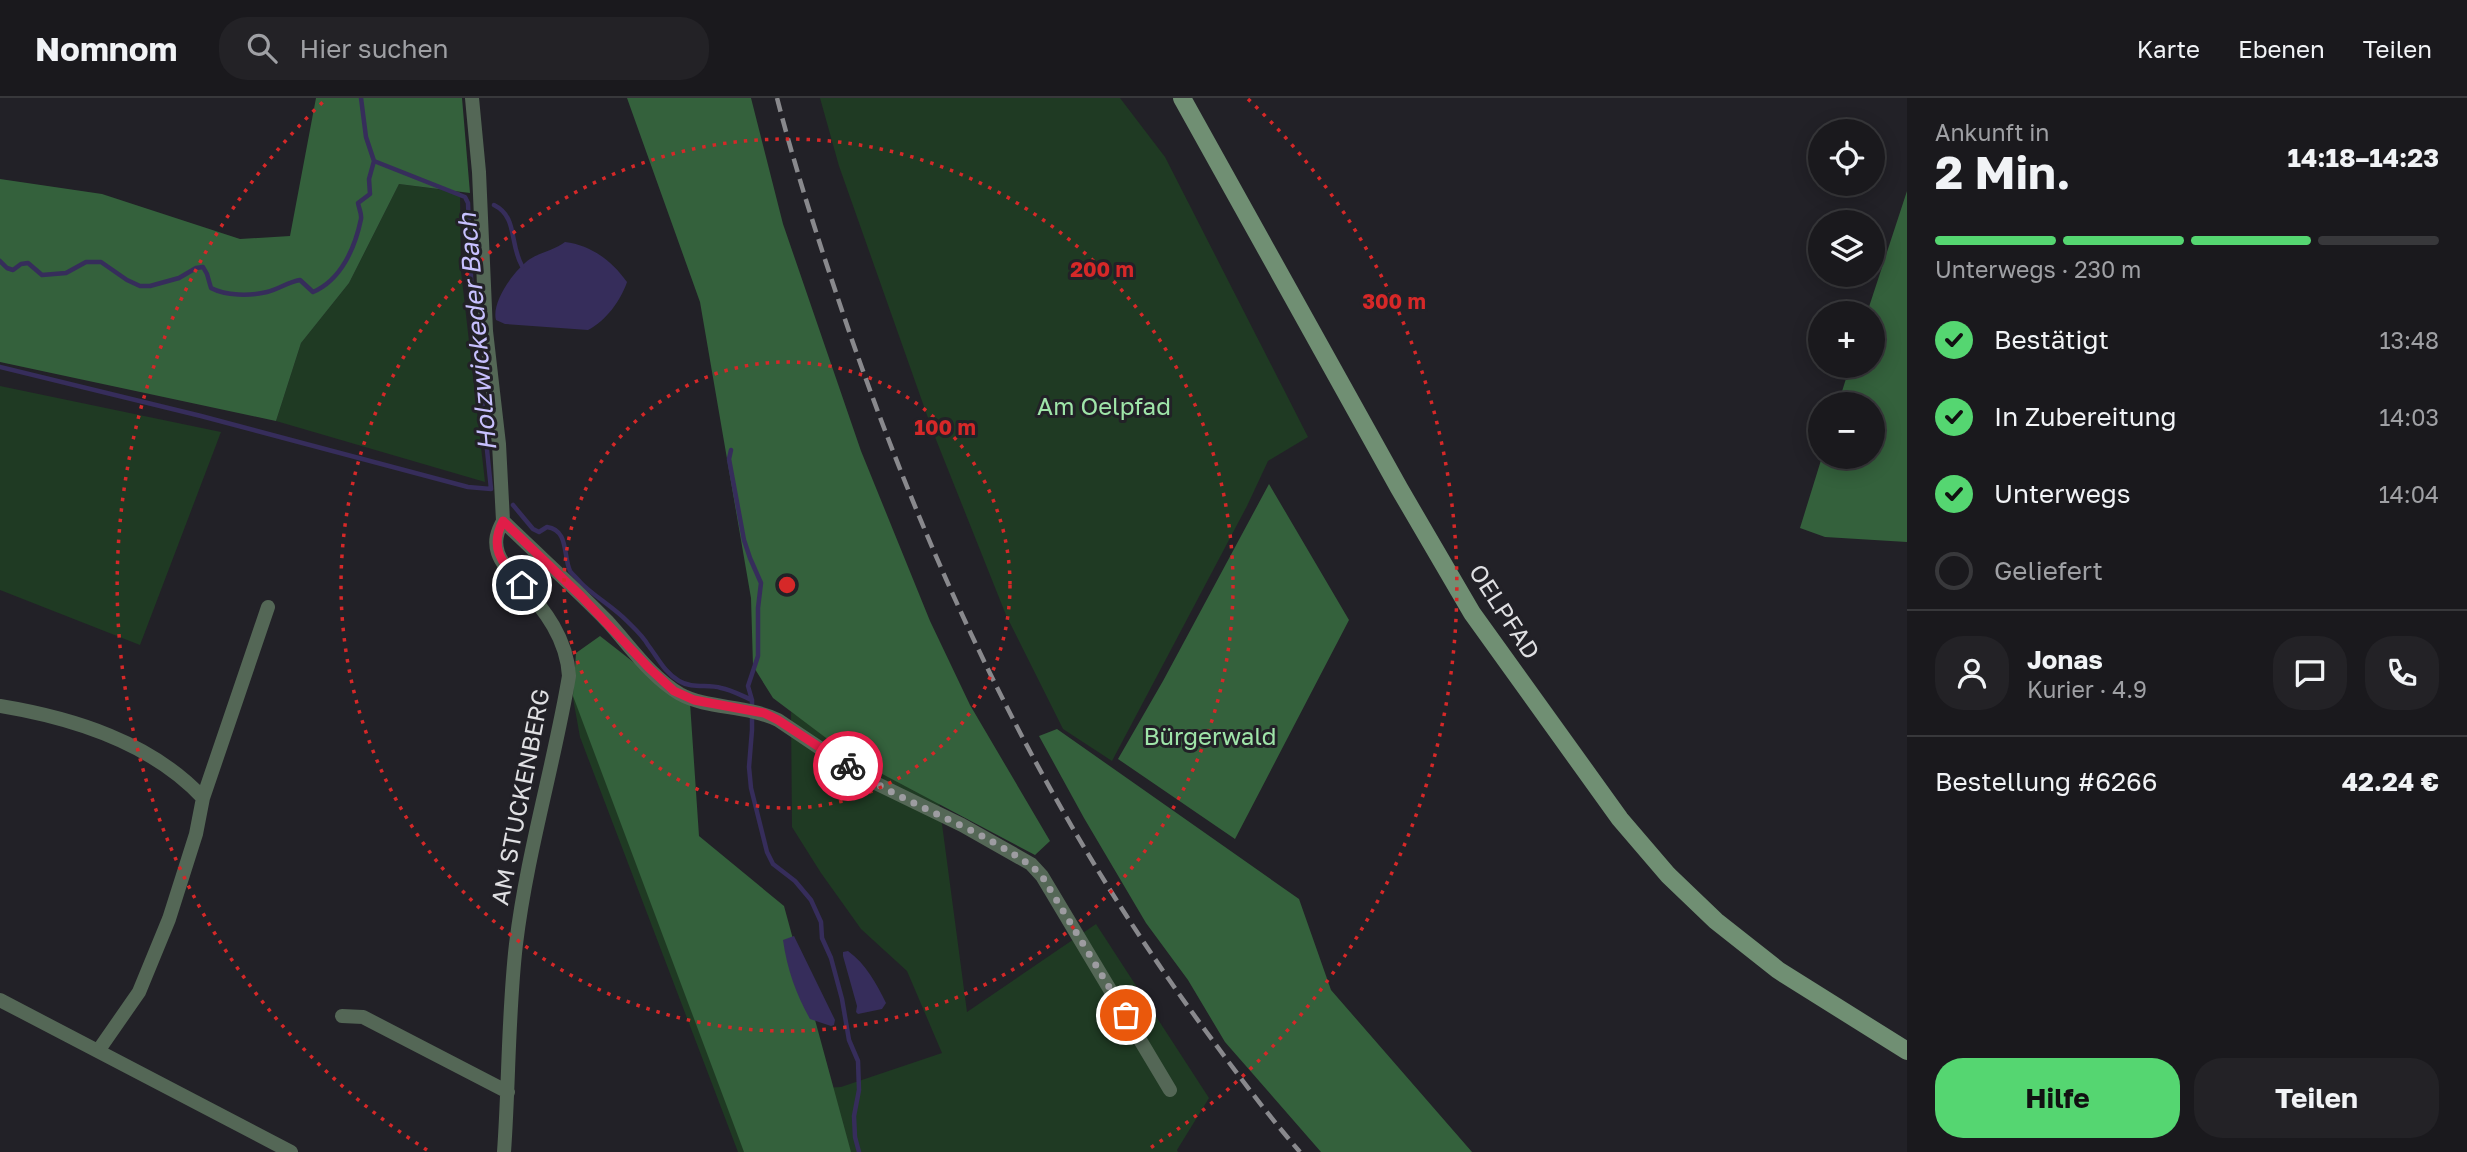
<!DOCTYPE html>
<html lang="de">
<meta charset="utf-8">
<style>
body{margin:0;font-family:"Golos Text",sans-serif;background:#232226;color:#f1f3f6;height:100vh;display:flex;flex-direction:column;font-size:26px;white-space:nowrap}
*{box-sizing:border-box;margin:0}
p{font-size:23px;color:#9fa0a4}
.icon{flex:none;width:38px;height:38px;fill:none;stroke:currentColor;stroke-width:2;stroke-linecap:round;stroke-linejoin:round}
.map{position:relative;flex:1;overflow:hidden}
.panel{display:flex;flex-direction:column;background:#1a191d;width:560px}
.panel>*{flex:none}
.controls{position:absolute;left:1808px;top:21px;display:grid;gap:14px}
.controls a{display:grid;place-items:center;width:77px;height:77px;border-radius:50%;background:#1a191d;box-shadow:0 4px 18px #0003,0 0 0 2px #38383b;font-size:35px}
.pin{position:absolute;display:grid;place-items:center;width:60px;height:60px;color:#fff;margin:-30px;border:4px solid #fff;border-radius:50%;box-shadow:0 2px 7px #0007}
.courier{position:absolute;display:grid;place-items:center;width:70px;height:70px;margin:-35px;border:5px solid #e11d48;border-radius:50%;background:#fff;color:#222;box-shadow:0 2px 9px #0007}
.summary em{font-style:normal;font-weight:700}
.summary div{display:flex;flex-direction:column-reverse}
.summary{display:flex;align-items:center;justify-content:space-between;height:119px;padding:0 28px}
h1{font-size:46px;font-weight:700;line-height:52px}
.bar{display:grid;grid-template-columns:repeat(4,1fr);gap:10px 7px;align-content:center;height:84px;padding:0 28px}
.bar i{height:9px;border-radius:5px;background:#38383b}
.bar .on{background:#55d671}
.bar p{grid-column:span 4}
.line{display:flex;align-items:center;gap:18px;padding:0 28px;border-top:2px solid #38383b}
.line div{flex:1}
.round{display:grid;place-items:center;flex:none;width:74px;height:74px;border-radius:28px;background:#232226}
ol{padding:0 28px;list-style:none}
li{display:flex;align-items:center;gap:21px;height:77px}
li p{margin-inline-start:auto}
li .icon{padding:7px;border-radius:50%;background:#55d671;color:#111;stroke-width:4}
li:last-child{color:#9fa0a4}
li i{width:38px;height:38px;border:4px solid #38383b;border-radius:50%}
.primary-button{display:flex;gap:14px;margin-top:auto;padding:14px 28px}
.primary-button a{flex:1;height:80px;border-radius:28px;background:#55d671;color:#111;font-size:28px;font-weight:700;line-height:80px;text-align:center}
.primary-button a+a{background:#232226;color:#f1f3f6}
header{display:flex;align-items:center;gap:42px;box-sizing:border-box;height:98px;padding:0 35px;background:#1a191d;border-bottom:2px solid #38383b}
header strong{font-size:33px}
nav{display:flex;gap:38px;margin-inline-start:auto;font-size:24px}
.search{width:490px;height:63px;background:#232226;display:flex;align-items:center;gap:18px;box-sizing:border-box;padding:0 24px;border-radius:28px;color:#9fa0a4;font-size:26px}
main{display:flex;flex:1;min-height:0}
.map>svg:first-child{display:block}
</style>
<header>
<strong>Nomnom</strong>
<div class="search"><svg class="icon" aria-label="search" viewBox="0 0 24 24"><circle cx="10" cy="10" r="6"/><path d="M15 15l6 6"/></svg>Hier suchen</div>
<nav><a>Karte</a><a>Ebenen</a><a>Teilen</a></nav>
</header>
<main>
<div class="map">
<svg width="1907" height="1054" viewBox="0 0 1907 1054">
<rect width="100%" height="100%" fill="#222127"/>
<path fill="#1f3a23" d="M820,0H1120L1165,59L1308,339L1268,363L1247,408L1112,663L1063,631L1006,517L933,334L839,68Z
M399,86L460,94L461,173L485,384L276,323L301,245L349,185Z
M0,288L221,334L140,547L0,492Z
M569,578L675,728L805,991L841,989L942,955L907,873L861,831L821,775L792,729L791,614L938,696L967,914L1096,826L1209,1000L1177,1052L1178,1054H738L580,639Z"/>
<path fill="#34613c" d="M316,0H462L470,95L399,86L349,185L301,245L276,323L0,264V81L102,96L240,141L290,138Z
M627,0H751L783,126L861,353L930,523L970,607L1050,743L1035,757L854,661L773,600L753,568L751,500L700,204Z
M1907,93V444L1825,439L1800,430L1822,359H1872V306H1838L1850,268H1872V215H1867Z
M1269,386L1349,522L1235,741L1118,661L1163,583Z
M600,538L655,581L690,605L699,738L784,808L851,1054H744L573,598L576,555Z
M1057,631L1299,801L1331,892L1472,1054H1321L1225,944L1188,882L1146,825L1084,720L1039,638Z"/>
<path fill="#362d5b" d="M565,144C591,147 612,163 627,184C621,202 606,223 588,232L505,226L496,222C491,204 515,171 530,161C541,154 555,152 565,144Z
M794,838L835,922L834,927L831,928L810,921C796,896 787,871 783,842Z
M848,853C866,866 876,885 886,905L882,911L858,916L856,914L857,908L843,858V854Z"/>
<g fill="none" stroke-linecap="round" stroke-linejoin="round">
<path stroke="#362d5b" stroke-width="4.5" d="M361,0L366,39L374,63
M494,107C518,119 509,145 522,168
M0,163L7,170L13,172L21,166L28,165L42,177L66,175L86,164H101L127,182L140,188H150L179,180L196,170L203,169L207,176L211,190C226,198 250,198 267,194C279,191 288,184 300,182L313,194C341,182 355,150 361,121C362,116 359,111 358,105L370,96L369,81L374,63L465,99L468,105L472,204L491,391L468,389L201,318L0,269
M731,352L729,361L744,442L750,460L761,485L758,510V558L748,588L752,602V632L749,669L751,690L767,754L773,766L795,783L811,802L821,824L822,840L831,860L842,901L849,942L858,963L859,992L854,1018L855,1039L859,1054
M513,407L533,431L539,434L547,429C569,432 563,458 570,473C573,477 578,481 581,485C595,499 612,508 627,523C634,530 643,538 648,547C658,560 664,574 679,583C692,591 708,586 721,590C732,592 742,598 752,602"/>
<path stroke="#546756" stroke-width="14" d="M472,0L479,74L486,233L499,346L503,423C497,434 494,443 498,455C502,467 513,477 521,486C545,512 567,541 569,578C554,667 527,755 516,846C508,915 509,985 504,1054
M503,423C538,457 574,489 608,524C630,548 651,579 680,596C707,611 747,607 778,622L863,679L962,727L1031,766L1042,778L1170,992
M0,608C73,620 151,644 203,700L196,736L169,821L139,894L98,953
M203,700L268,509
M0,902L291,1054
M342,918L363,919L508,994"/>
<path stroke="#708f73" stroke-width="18" d="M1182,0L1399,390L1472,515L1620,721L1668,777L1716,823L1778,872L1907,953"/>
<path stroke="#89898d" stroke-width="4.5" stroke-dasharray="14 7" stroke-linecap="butt" d="M777,0C798,81 824,160 851,239C938,489 1048,718 1205,932C1236,974 1266,1015 1300,1054"/>
</g>
<g fill="none" stroke-linecap="round" stroke-linejoin="round">
<path stroke="#9d9ca1" stroke-width="7" stroke-dasharray="0 12.6" d="M848,668C893,699 946,718 993,744C1011,755 1028,763 1042,778L1126,917"/>
<path stroke="#e11d48" stroke-width="9" d="M522,487C504,466 488,452 503,423L581,498L649,570L674,593L694,602L764,615L778,622L848,668"/>
</g>
<g fill="none" stroke="#d62828" stroke-width="3.5" stroke-dasharray="3.5 7">
<circle cx="787" cy="487" r="223"/>
<circle cx="787" cy="487" r="446"/>
<path d="M427 1052A670 670 0 0 1 326 1M1248 1A670 670 0 0 1 1147 1052"/>
</g>
<g text-anchor="middle" stroke-width="6" stroke-linejoin="round" paint-order="stroke">
<g font-size="24" fill="#9fe5a9" stroke="#222127">
<text x="1104" y="317">Am Oelpfad</text>
<text x="1210" y="647">Bürgerwald</text>
</g>
<g font-size="24" fill="#dfdfe2" stroke="#222127">
<text transform="translate(1504 514) rotate(57)" y="8">OELPFAD</text>
<text transform="translate(521 699) rotate(-79)" y="8">AM STUCKENBERG</text>
</g>
<g font-size="26" font-style="italic" fill="#c7c0fe" stroke="#222127">
<text transform="translate(477 234) rotate(-95)" y="9">Holzwickeder Bach</text>
</g>
</g>
<circle cx="787" cy="487" r="10" fill="#d62828" stroke="#222127" stroke-width="3.5"/>
<g font-size="21" text-anchor="middle" font-weight="bold" fill="#d62828" stroke="#222127" stroke-width="6" stroke-linejoin="round" paint-order="stroke">
<text x="1102" y="179">200 m</text>
<text x="1394" y="211">300 m</text>
<text x="945" y="337">100 m</text>
</g>
</svg>
<div class="controls">
<a><svg class="icon" aria-label="locate" viewBox="0 0 24 24"><circle cx="12" cy="12" r="6"/><path d="M12 2v4M12 18v4M2 12h4M18 12h4"/></svg></a>
<a><svg class="icon" aria-label="layers" viewBox="0 0 24 24"><path d="M12 4l9 5-9 5-9-5zM3 14l9 5 9-5"/></svg></a>
<a>+</a>
<a>−</a>
</div>
<div class="pin" style="left:1126px;top:917px;background:#ea580c"><svg class="icon" aria-label="bag" viewBox="0 0 24 24"><path d="M5 8h14l-1 12H6zM9 8a3 3 0 0 1 6 0"/></svg></div>
<div class="pin" style="left:522px;top:487px;background:#1f2937"><svg class="icon" aria-label="home" viewBox="0 0 24 24"><path d="M3 11l9-7 9 7M6 9v11h12V9"/></svg></div>
<div class="courier" style="left:848px;top:668px"><svg class="icon" aria-label="bike" viewBox="0 0 24 24"><circle cx="6" cy="16" r="4"/><circle cx="18" cy="16" r="4"/><path d="M6 16l4-8h5l3 8M10 8l3 8H6M13 5h3"/></svg></div>
</div>
<section class="panel">
<div class="summary"><div><h1>2 Min.</h1><p>Ankunft in</p></div><em>14:18–14:23</em></div>
<div class="bar"><i class="on"></i><i class="on"></i><i class="on"></i><i></i><p>Unterwegs · 230 m</p></div>
<ol>
<li><svg class="icon" aria-label="check" viewBox="0 0 24 24"><path d="M5 12l5 5 9-10"/></svg>Bestätigt<p>13:48</p></li>
<li><svg class="icon" aria-label="check" viewBox="0 0 24 24"><path d="M5 12l5 5 9-10"/></svg>In Zubereitung<p>14:03</p></li>
<li><svg class="icon" aria-label="check" viewBox="0 0 24 24"><path d="M5 12l5 5 9-10"/></svg>Unterwegs<p>14:04</p></li>
<li><i></i>Geliefert</li>
</ol>
<div class="line" style="height:126px"><a class="round"><svg class="icon" aria-label="person" viewBox="0 0 24 24"><circle cx="12" cy="8" r="4"/><path d="M4 21q1-7 8-7t8 7"/></svg></a><div><b>Jonas</b><p>Kurier · 4.9</p></div><a class="round"><svg class="icon" aria-label="chat" viewBox="0 0 24 24"><path d="M4 5h16v11H9l-5 4z"/></svg></a><a class="round"><svg class="icon" aria-label="phone" viewBox="0 0 24 24"><path d="M5 4h4l2 5-3 2q2 4 5 5l2-3 5 2v4C11 20 4 13 5 4z"/></svg></a></div>
<div class="line" style="height:91px"><div>Bestellung #6266</div><b>42.24 €</b></div>
<div class="primary-button"><a>Hilfe</a><a>Teilen</a></div>
</section>
</main>
